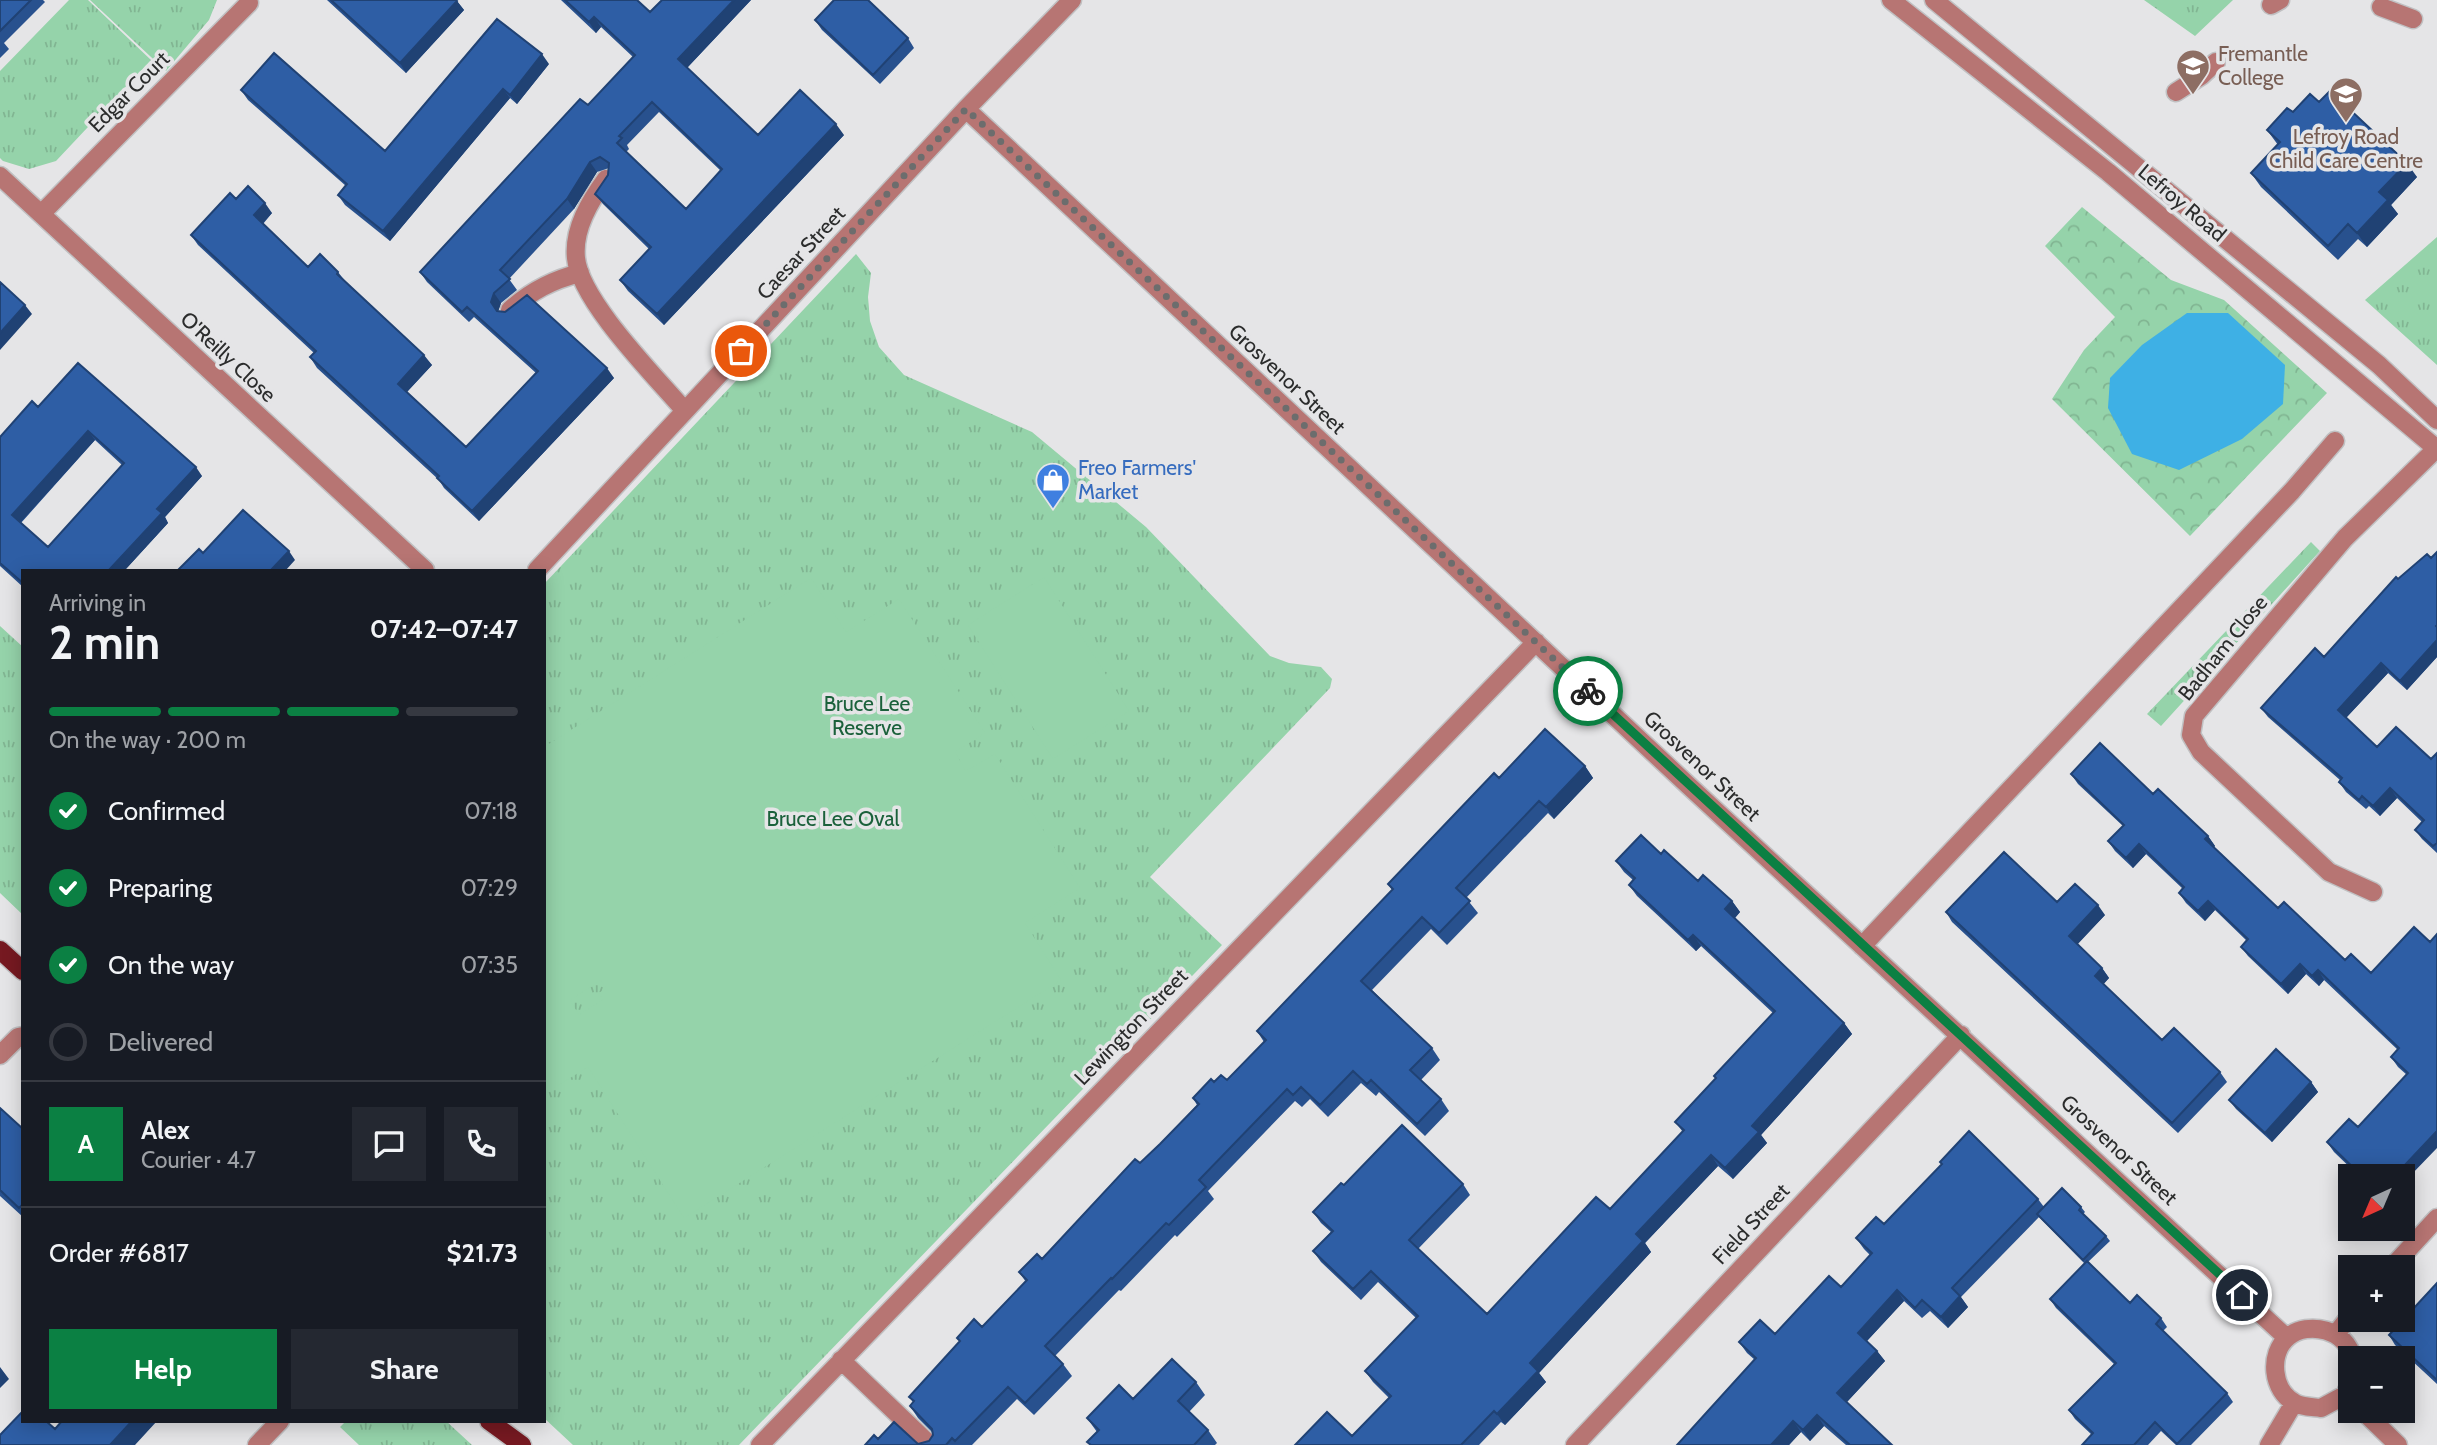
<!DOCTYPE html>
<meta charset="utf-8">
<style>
body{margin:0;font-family:Cabin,sans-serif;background:#242831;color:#f1f3f6;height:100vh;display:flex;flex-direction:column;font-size:26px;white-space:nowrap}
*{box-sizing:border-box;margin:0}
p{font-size:23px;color:#9ea1a6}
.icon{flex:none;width:38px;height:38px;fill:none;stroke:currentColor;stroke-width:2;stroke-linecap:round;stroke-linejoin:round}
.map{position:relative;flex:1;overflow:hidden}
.drawer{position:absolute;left:21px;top:569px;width:525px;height:854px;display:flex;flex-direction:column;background:#171b24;border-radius:0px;box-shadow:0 4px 18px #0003}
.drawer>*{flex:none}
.needle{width:46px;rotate:224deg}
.fabs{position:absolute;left:2338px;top:1164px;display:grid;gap:14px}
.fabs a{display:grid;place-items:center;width:77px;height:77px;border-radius:0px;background:#171b24;box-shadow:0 4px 18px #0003;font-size:35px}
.pin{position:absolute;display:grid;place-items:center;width:60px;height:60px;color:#fff;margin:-30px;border:4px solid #fff;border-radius:50%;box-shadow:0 2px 7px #0007}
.courier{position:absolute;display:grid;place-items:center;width:70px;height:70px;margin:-35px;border:5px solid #0b8043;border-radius:50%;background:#fff;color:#222;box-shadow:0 2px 9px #0007}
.summary em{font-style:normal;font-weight:700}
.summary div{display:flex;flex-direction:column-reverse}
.summary{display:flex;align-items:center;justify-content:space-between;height:119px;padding:0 28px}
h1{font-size:46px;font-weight:700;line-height:52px}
.bar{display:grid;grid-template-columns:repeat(4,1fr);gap:10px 7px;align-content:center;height:84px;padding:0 28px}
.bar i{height:9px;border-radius:5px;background:#363941}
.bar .active{background:#0b8043}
.bar p{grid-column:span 4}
.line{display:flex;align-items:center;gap:18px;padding:0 28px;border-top:2px solid #363941}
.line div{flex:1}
.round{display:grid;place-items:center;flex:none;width:74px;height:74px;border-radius:0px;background:#242831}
ol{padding:0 28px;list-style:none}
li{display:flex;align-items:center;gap:21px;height:77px}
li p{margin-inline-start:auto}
li .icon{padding:7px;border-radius:50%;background:#0b8043;color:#fff;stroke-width:4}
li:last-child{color:#9ea1a6}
li i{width:38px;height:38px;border:4px solid #363941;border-radius:50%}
.cta{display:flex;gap:14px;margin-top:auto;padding:14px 28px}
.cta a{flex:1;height:80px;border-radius:0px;background:#0b8043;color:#fff;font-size:28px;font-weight:700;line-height:80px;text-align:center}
.cta a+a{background:#242831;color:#f1f3f6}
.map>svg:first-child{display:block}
</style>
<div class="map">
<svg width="2437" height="1445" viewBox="0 0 2437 1445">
<defs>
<pattern id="grass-tufts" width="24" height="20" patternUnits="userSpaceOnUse" patternTransform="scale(1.75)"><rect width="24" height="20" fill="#95d3aa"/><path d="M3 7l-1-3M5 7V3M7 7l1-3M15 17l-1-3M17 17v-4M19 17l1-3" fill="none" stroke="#81b592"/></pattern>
<pattern id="forest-crowns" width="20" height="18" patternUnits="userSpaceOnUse" patternTransform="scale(1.75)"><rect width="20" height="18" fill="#95d3aa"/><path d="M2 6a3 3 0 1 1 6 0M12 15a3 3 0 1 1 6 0" fill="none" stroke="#81b592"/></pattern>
</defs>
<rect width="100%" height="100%" fill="#e5e5e7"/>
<path fill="url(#grass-tufts)" d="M69,0H88L151,60L56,161L29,169L3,161L0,158V71Z
M90,0H217L209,20L166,71Z
M2144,0H2233L2195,36Z
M2437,237V365L2365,300Z
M856,254L871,273L868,297L870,321L879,347L904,375L1032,432L1146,527L1270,656L1289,663L1321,667L1332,679L1330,688L1150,877L1222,945L739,1445H573L544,1418V584Z
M2311,542L2320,551L2161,726L2147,714Z
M0,626L23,647V915L0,893Z
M346,1421H446L472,1445H359L340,1427Z"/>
<path fill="url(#forest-crowns)" d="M2082,207L2171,280L2224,300L2327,393L2190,536L2052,399L2084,350L2115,317L2045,246Z"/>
<path fill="#95d3aa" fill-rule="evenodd" d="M1044,577L1129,711L1053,759L968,625Z
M811,578L846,632L899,599L985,733L955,752L966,771L995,754L1080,888L1025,923L1061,980L684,1218L588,1067L544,1094V747ZM601,980L606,988L599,993L603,1000L579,1015L570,1000Z"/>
<path fill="#3eb0e5" d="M2187,313H2228L2285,365L2283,404L2242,439L2179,470L2132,454L2108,408L2110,378L2142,345Z"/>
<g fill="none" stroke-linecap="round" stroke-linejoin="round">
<g stroke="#c0c0c2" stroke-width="21">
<path id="minor" d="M1891,0L2108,172L2437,449
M1934,0L2379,365L2437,420
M2271,5L2280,0
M2381,7L2413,19
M2176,92L2201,76L2216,62
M966,109L1689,786L2287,1338
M0,176L425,570
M606,179C590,201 573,229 576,258C580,301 656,377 685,411
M41,214L249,3
M510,310C531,291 552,280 580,273
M537,570L966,109L1072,0
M2373,892L2329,872L2201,752L2191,735L2194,716L2345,538L2437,448
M1862,946L2292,491L2335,441
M0,1055L18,1037L23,1036
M2392,1267L2437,1218
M2336,1334L2350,1316
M841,1360L930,1445
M2350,1384L2345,1395L2321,1408C2314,1407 2301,1407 2295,1403C2272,1391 2268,1354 2288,1337C2308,1320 2348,1330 2352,1358
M2362,1410L2398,1445
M257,1445L280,1421
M760,1445L1536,642
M1575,1445L1961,1035
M2269,1445L2294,1403"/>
</g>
<g stroke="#c0c0c2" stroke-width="21">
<path id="major" d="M0,950L23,971
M489,1421L522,1445"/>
</g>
<use href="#minor" stroke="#b77573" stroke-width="18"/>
<use href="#major" stroke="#761921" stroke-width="18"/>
</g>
<path fill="#28518e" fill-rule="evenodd" d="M0,0H43L45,2L4,43L9,49L0,58Z
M327,0H456L464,10L406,73Z
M561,0H637L650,12L662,0H751L687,68L758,135H844L664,325L628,291L620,280L649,249L603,204L595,194L608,175L609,168L597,172L574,209L509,279L517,290L501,303L498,311L614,378L479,521L444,488L439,480L317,368L310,357L314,353L198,245L191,235L236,199L272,213L263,224L308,267L338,272L345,281L432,365L407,392L466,447L536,373L474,317L469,322L427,282L420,272L588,105L633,57L601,27L596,33ZM659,112L721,171L686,209L626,152L629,149L627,145Z
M815,20L908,38L914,48L880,84L822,30Z
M549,64L517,104L510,98L390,241L345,205L338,195L346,186L248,100L241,90L385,151Z
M2319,102L2417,177L2391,205L2398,214L2367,247L2358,239L2338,260L2261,187L2251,173L2278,145L2267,130L2293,112Z
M38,407L202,476L165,517L168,523L125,570H23V587L0,566V437ZM95,440L122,465L48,547L21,523Z
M2437,552V657L2407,690L2388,673L2346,718L2377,747L2431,759L2437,753V853L2422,839L2415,830L2422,822L2397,798L2380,816L2369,806L2366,809L2346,792L2339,782L2340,780L2268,717L2261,708L2324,657L2398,579L2431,558Z
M1585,766L1593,778L1554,819L1548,813L1466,898L1478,913L1447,945L1431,929L1372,990L1432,1048L1440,1060L1421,1080L1441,1099L1449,1111L1425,1136L1379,1092L1376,1096L1361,1083L1328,1117L1310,1099L1302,1107L1295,1101L1208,1191L1214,1199L1177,1237L1175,1235L1121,1291L1119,1290L1055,1356L1063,1364L1072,1376L1034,1415L1017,1399L972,1445H865L878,1439L918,1444L929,1441L933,1435V1433L918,1418L910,1406L913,1402L909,1397L960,1341L957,1338L982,1327L1026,1282L1019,1272L1042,1259L1160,1144L1197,1105L1193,1098L1214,1082L1227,1080L1264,1042L1257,1031L1392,890L1388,884L1499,778Z
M2071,774L2153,794L2208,836L2215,846L2214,847L2278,908L2345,960L2371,973L2430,942L2410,1176L2414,1182L2403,1194V1176H2359L2334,1152L2327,1142L2358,1127L2407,1075L2398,1067L2391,1057L2398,1050L2324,980L2319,986L2306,974L2288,994L2248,956L2241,947L2247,941L2215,910L2205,921L2186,903L2179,893L2183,889L2146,854L2133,868L2115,851L2108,841L2123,826L2078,784Z
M1661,854L1698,881L1732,901L1740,912L1735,918L1844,1023L1852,1034L1761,1135L1767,1143L1733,1179L1718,1166L1645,1243L1651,1252L1539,1373L1546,1382L1505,1425L1501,1422L1479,1445H1295L1352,1436L1389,1398L1373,1382L1365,1371L1416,1318L1378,1282L1361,1300L1321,1262L1313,1251L1331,1232L1321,1223L1313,1212L1344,1185L1463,1184L1470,1195L1418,1249L1487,1314L1610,1209L1683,1132L1675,1122L1716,1078L1773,1013L1701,946L1696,951L1637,896L1629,885L1633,880L1624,872L1616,861Z
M2057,902L2105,915L2077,944L2102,968L2109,978L2103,984L2162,1040L2220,1072L2227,1082L2178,1133L1952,922L1946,912Z
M2311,1082L2318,1092L2272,1142L2236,1109L2229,1100Z
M0,1108L23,1129V1217L0,1196Z
M1940,1162L2038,1199L2044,1207H2081L2085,1212L2083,1214L2106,1236L2110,1241L2088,1262L2130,1303L2161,1318L2167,1327L2163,1331L2227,1393L2233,1402L2191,1445H2176L2161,1431L2148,1445H2082L2092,1435L2075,1419L2069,1410L2114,1364L2056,1308L2050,1299L2085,1264L2039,1217L1961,1297L1968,1307L1948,1328L1930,1311L1922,1318L1904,1301L1867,1341L1877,1351L1885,1361L1847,1402L1892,1445H1846L1824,1426L1810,1441L1801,1432L1789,1445L1755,1360L1747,1353L1739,1342L1775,1334L1841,1287L1870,1255L1864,1249L1856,1238L1884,1224L1942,1164Z
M2437,1283V1384L2395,1345L2389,1335Z
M1196,1382L1205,1395L1189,1412L1208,1430L1217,1443L1215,1445H1090L1087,1442L1097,1432L1087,1418L1133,1399Z"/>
<path fill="#204274" d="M734,0H751L685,70L678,59Z
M457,1L464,10L406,73L400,63Z
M594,17L601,27L596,33L589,22Z
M542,54L549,64L517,104L510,95Z
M503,89L510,98L390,241L383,231Z
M836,124L844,135L664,325L657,314Z
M590,162L597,172L574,209L567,199Z
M2407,163L2417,177L2391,205L2398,214L2367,247L2357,233L2379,192Z
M265,203L272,213L261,225L254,215Z
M494,293L501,303L498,312L491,302Z
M25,305L32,314L0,350V333Z
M424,355L432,365L405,394L398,384Z
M607,368L614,378L479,521L472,511Z
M88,431L95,440L19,524L12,515Z
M196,467L202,476L165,517L168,523L125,570H109L157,509Z
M289,551L295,560L286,570H271Z
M2437,640V657L2407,690L2400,681Z
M2381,663L2388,673L2344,720L2338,710Z
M1585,766L1593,778L1554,819L1546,807Z
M2390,788L2397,798L2380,816L2373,806Z
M2208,836L2215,846L2212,849L2205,839Z
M2139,844L2146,854L2133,868L2126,858Z
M1732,901L1740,912L1733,920L1725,909Z
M2208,901L2215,910L2205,921L2198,911Z
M2098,905L2105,915L2076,946L2069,936Z
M1693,935L1701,946L1696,951L1688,940Z
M2300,964L2306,974L2288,994L2281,984Z
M2102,968L2109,978L2102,986L2095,976Z
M2318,970L2324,980L2319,986L2312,976Z
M1844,1023L1852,1034L1761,1135L1767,1143L1733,1179L1725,1168L1752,1126Z
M2311,1082L2318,1092L2272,1142L2265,1133Z
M2437,1131V1148L2410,1176L2414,1182L2403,1194V1167Z
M1711,1155L1718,1166L1645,1243L1651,1252L1539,1373L1546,1382L1505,1425L1497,1414L1530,1363L1636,1234Z
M1897,1290L1904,1301L1865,1343L1858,1333Z
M1960,1296L1968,1307L1948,1328L1941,1317Z
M1877,1351L1885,1361L1845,1404L1837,1393Z
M0,1367L9,1379L0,1388Z
M1817,1415L1824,1426L1810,1441L1803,1430Z
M132,1421H157L135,1445H110Z
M1793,1421L1801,1432L1789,1445H1771Z"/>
<path fill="#2e5ea5" stroke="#204274" stroke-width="2" fill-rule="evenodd" d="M0,0H31L0,31Z
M331,0H456L457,1L400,63Z
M565,0H637L650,12L662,0H734L678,59L758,135L800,90L836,124L657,314L620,280L651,247L595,194L608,175L609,163L600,157L590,162L567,199L500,270L510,279L494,293L491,302L497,311L505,312L527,295L607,368L472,511L437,478L439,476L310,357L316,351L191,235L230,193L236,199L248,186L265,203L254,215L308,267L320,254L338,272L337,274L424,355L398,384L466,447L538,371L467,307L462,312L420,272L580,99L588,105L635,55L594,17L589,22ZM652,102L722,169L686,209L617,143L622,138L619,136Z
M834,0H868L908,38L873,75L815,20Z
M497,19L542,54L510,95L503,89L383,231L338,195L347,184L241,90L274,53L385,151Z
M2330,91L2407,163L2379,192L2388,200L2357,233L2348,224L2328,246L2251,173L2280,142L2267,130L2287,108L2293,112L2310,94L2319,102Z
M0,282L25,305L0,333Z
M78,363L196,467L157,509L162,513L109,570H23V583L0,563V437L32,401L38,407ZM88,431L124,463L48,547L12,515Z
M243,510L289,551L271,570H178L199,549L203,553Z
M2437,552V625L2436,626L2437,627V640L2400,681L2381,663L2338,710L2377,747L2396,727L2431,759L2437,753V843L2433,846L2415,830L2424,820L2390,788L2373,806L2362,796L2359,800L2339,782L2342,778L2261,708L2315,648L2324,657L2396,577L2398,579L2427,554L2431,558Z
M1545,729L1585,766L1546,807L1539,801L1456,888L1470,901L1439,933L1422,917L1361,981L1432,1048L1410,1070L1441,1099L1417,1124L1371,1080L1367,1084L1353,1071L1320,1105L1301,1087L1293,1095L1287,1089L1199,1180L1206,1187L1169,1225L1166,1223L1112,1279L1111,1278L1045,1346L1063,1364L1025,1403L1008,1387L955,1441L952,1438L946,1445H865L874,1435L878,1439L894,1422L918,1444L929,1441L933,1435L932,1429L910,1406L914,1401L909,1397L960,1341L957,1338L974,1319L982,1327L1027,1280L1019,1272L1037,1254L1042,1259L1135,1159L1140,1163L1160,1144L1199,1104L1193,1098L1211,1079L1214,1082L1221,1075L1227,1080L1266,1040L1257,1031L1393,889L1388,884L1494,773L1499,778Z
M2100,743L2153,794L2158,789L2208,836L2205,839L2278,908L2284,902L2345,960L2351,954L2371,973L2414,927L2430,942L2437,934V1131L2403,1167L2408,1172L2403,1177V1176H2362L2327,1142L2349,1119L2358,1127L2408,1073L2391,1057L2399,1048L2318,970L2312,976L2300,964L2281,984L2241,947L2248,939L2208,901L2198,911L2179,893L2184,887L2139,844L2126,858L2108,841L2124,825L2071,774Z
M1641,835L1661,854L1664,850L1698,881L1703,875L1732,901L1725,909L1844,1023L1752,1126L1759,1132L1725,1168L1711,1155L1636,1234L1643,1241L1530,1363L1538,1371L1497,1414L1494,1411L1461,1445H1295L1327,1412L1352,1436L1391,1396L1365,1371L1418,1316L1371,1271L1353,1289L1313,1251L1333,1231L1313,1212L1341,1183L1344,1185L1402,1125L1463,1184L1409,1240L1487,1314L1596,1197L1610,1209L1684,1130L1675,1122L1716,1078L1714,1076L1775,1011L1693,935L1688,940L1629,885L1635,878L1616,861Z
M2004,852L2057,902L2075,884L2098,905L2069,936L2102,968L2095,976L2162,1040L2174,1028L2220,1072L2172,1123L1946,912Z
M2276,1049L2311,1082L2265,1133L2229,1100Z
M0,1108L23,1129V1204L19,1208L0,1190Z
M1969,1131L2038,1199L1952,1288L1960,1296L1941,1317L1922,1300L1915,1308L1897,1290L1858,1333L1877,1351L1837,1393L1892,1445H1850L1817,1415L1803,1430L1793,1421L1771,1445H1677L1756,1358L1739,1342L1760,1320L1775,1334L1829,1276L1841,1287L1872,1253L1856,1238L1876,1217L1884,1224L1942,1164L1940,1162Z
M2062,1188L2081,1207L2079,1210L2106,1236L2083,1260L2037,1214Z
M2087,1261L2130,1303L2137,1295L2161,1318L2156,1324L2227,1393L2177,1444L2155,1422L2134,1445H2082L2093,1433L2069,1410L2116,1363L2050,1299Z
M2437,1283V1380L2389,1335Z
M1172,1359L1196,1382L1178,1401L1208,1430L1194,1445H1091L1087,1442L1099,1430L1087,1418L1119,1385L1133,1399Z
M23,1411V1421H46L55,1429L62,1421H132L110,1445H0V1435Z"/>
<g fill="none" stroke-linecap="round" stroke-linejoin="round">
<path stroke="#6c6d6d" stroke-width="7" stroke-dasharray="0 12.6" d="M741,351L966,109L1588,691"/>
<path stroke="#0b8043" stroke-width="9" d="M1588,691L2242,1295"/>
</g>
<defs>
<g id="school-pin" transform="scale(1.75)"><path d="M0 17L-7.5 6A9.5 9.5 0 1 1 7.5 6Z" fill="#8d6e63" stroke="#e5e5e7"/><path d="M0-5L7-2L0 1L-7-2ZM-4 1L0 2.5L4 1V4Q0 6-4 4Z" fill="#fff"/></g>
<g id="shop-pin" transform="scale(1.75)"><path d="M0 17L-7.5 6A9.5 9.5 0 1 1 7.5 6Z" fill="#3f7fe0" stroke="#e5e5e7"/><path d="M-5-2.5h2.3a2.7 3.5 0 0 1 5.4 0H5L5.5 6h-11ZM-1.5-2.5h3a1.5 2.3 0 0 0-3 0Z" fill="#fff"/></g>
</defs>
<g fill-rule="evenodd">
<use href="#school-pin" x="2193" y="66"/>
<use href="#school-pin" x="2346" y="94"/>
<use href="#shop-pin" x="1053" y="480"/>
</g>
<g text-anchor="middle" stroke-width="7" stroke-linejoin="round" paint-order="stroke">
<g font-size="21" fill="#785e54" stroke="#e5e5e7" text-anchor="start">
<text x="2218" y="61">Fremantle<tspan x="2218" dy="24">College</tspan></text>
<text x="2346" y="144" text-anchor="middle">Lefroy Road<tspan x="2346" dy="24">Child Care Centre</tspan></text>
</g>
<g font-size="21" fill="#2b2c2c" stroke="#e5e5e7">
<text transform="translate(129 92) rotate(-45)" y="7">Edgar Court</text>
<text transform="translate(2182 203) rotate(40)" y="7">Lefroy Road</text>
<text transform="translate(801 253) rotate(-47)" y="7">Caesar Street</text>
<text transform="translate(228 357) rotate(43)" y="7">O'Reilly Close</text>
<text transform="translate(1287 379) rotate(43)" y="7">Grosvenor Street</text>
<text transform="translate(2223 648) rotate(-51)" y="7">Badham Close</text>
<text transform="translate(1702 766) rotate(43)" y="7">Grosvenor Street</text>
<text transform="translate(1131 1027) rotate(-46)" y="7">Lewington Street</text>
<text transform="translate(2119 1150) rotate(43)" y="7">Grosvenor Street</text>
<text transform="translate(1751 1224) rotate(-47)" y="7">Field Street</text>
</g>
<g font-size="21" fill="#366cbe" stroke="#e5e5e7" text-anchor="start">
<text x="1078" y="475">Freo Farmers'<tspan x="1078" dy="24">Market</tspan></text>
</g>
<g font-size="21" fill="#1b613b" stroke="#e5e5e7">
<text x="867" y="711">Bruce Lee<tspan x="867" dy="24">Reserve</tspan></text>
<text x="833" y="826">Bruce Lee Oval</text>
</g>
</g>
</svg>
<div class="fabs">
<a><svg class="needle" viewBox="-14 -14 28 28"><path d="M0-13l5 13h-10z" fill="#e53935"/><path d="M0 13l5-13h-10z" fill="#9ea1a6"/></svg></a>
<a>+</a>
<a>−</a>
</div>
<div class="pin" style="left:741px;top:351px;background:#ea580c"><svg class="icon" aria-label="bag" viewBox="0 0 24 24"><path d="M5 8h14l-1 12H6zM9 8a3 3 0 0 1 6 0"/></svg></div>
<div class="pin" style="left:2242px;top:1295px;background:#1f2937"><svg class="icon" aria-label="home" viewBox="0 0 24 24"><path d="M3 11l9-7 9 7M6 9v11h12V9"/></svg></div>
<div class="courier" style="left:1588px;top:691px"><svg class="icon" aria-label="bike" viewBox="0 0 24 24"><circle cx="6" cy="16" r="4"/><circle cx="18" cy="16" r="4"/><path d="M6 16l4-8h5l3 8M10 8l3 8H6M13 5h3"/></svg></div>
<section class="drawer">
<div class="summary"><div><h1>2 min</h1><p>Arriving in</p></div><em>07:42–07:47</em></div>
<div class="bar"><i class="active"></i><i class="active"></i><i class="active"></i><i></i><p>On the way · 200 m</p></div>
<ol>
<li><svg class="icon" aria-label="check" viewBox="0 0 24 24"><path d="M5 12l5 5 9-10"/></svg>Confirmed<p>07:18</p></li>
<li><svg class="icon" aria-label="check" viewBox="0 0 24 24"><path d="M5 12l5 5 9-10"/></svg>Preparing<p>07:29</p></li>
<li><svg class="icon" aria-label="check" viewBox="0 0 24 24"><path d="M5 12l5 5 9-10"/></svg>On the way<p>07:35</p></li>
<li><i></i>Delivered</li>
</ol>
<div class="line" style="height:126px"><b class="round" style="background:#0b8043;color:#fff">A</b><div><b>Alex</b><p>Courier · 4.7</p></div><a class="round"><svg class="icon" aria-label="chat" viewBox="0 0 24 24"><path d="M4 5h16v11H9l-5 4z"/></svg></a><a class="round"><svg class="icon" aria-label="phone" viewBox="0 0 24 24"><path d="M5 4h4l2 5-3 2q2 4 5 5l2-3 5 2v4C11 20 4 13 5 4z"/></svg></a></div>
<div class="line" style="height:91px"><div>Order #6817</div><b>$21.73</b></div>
<div class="cta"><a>Help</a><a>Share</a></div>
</section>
</div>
